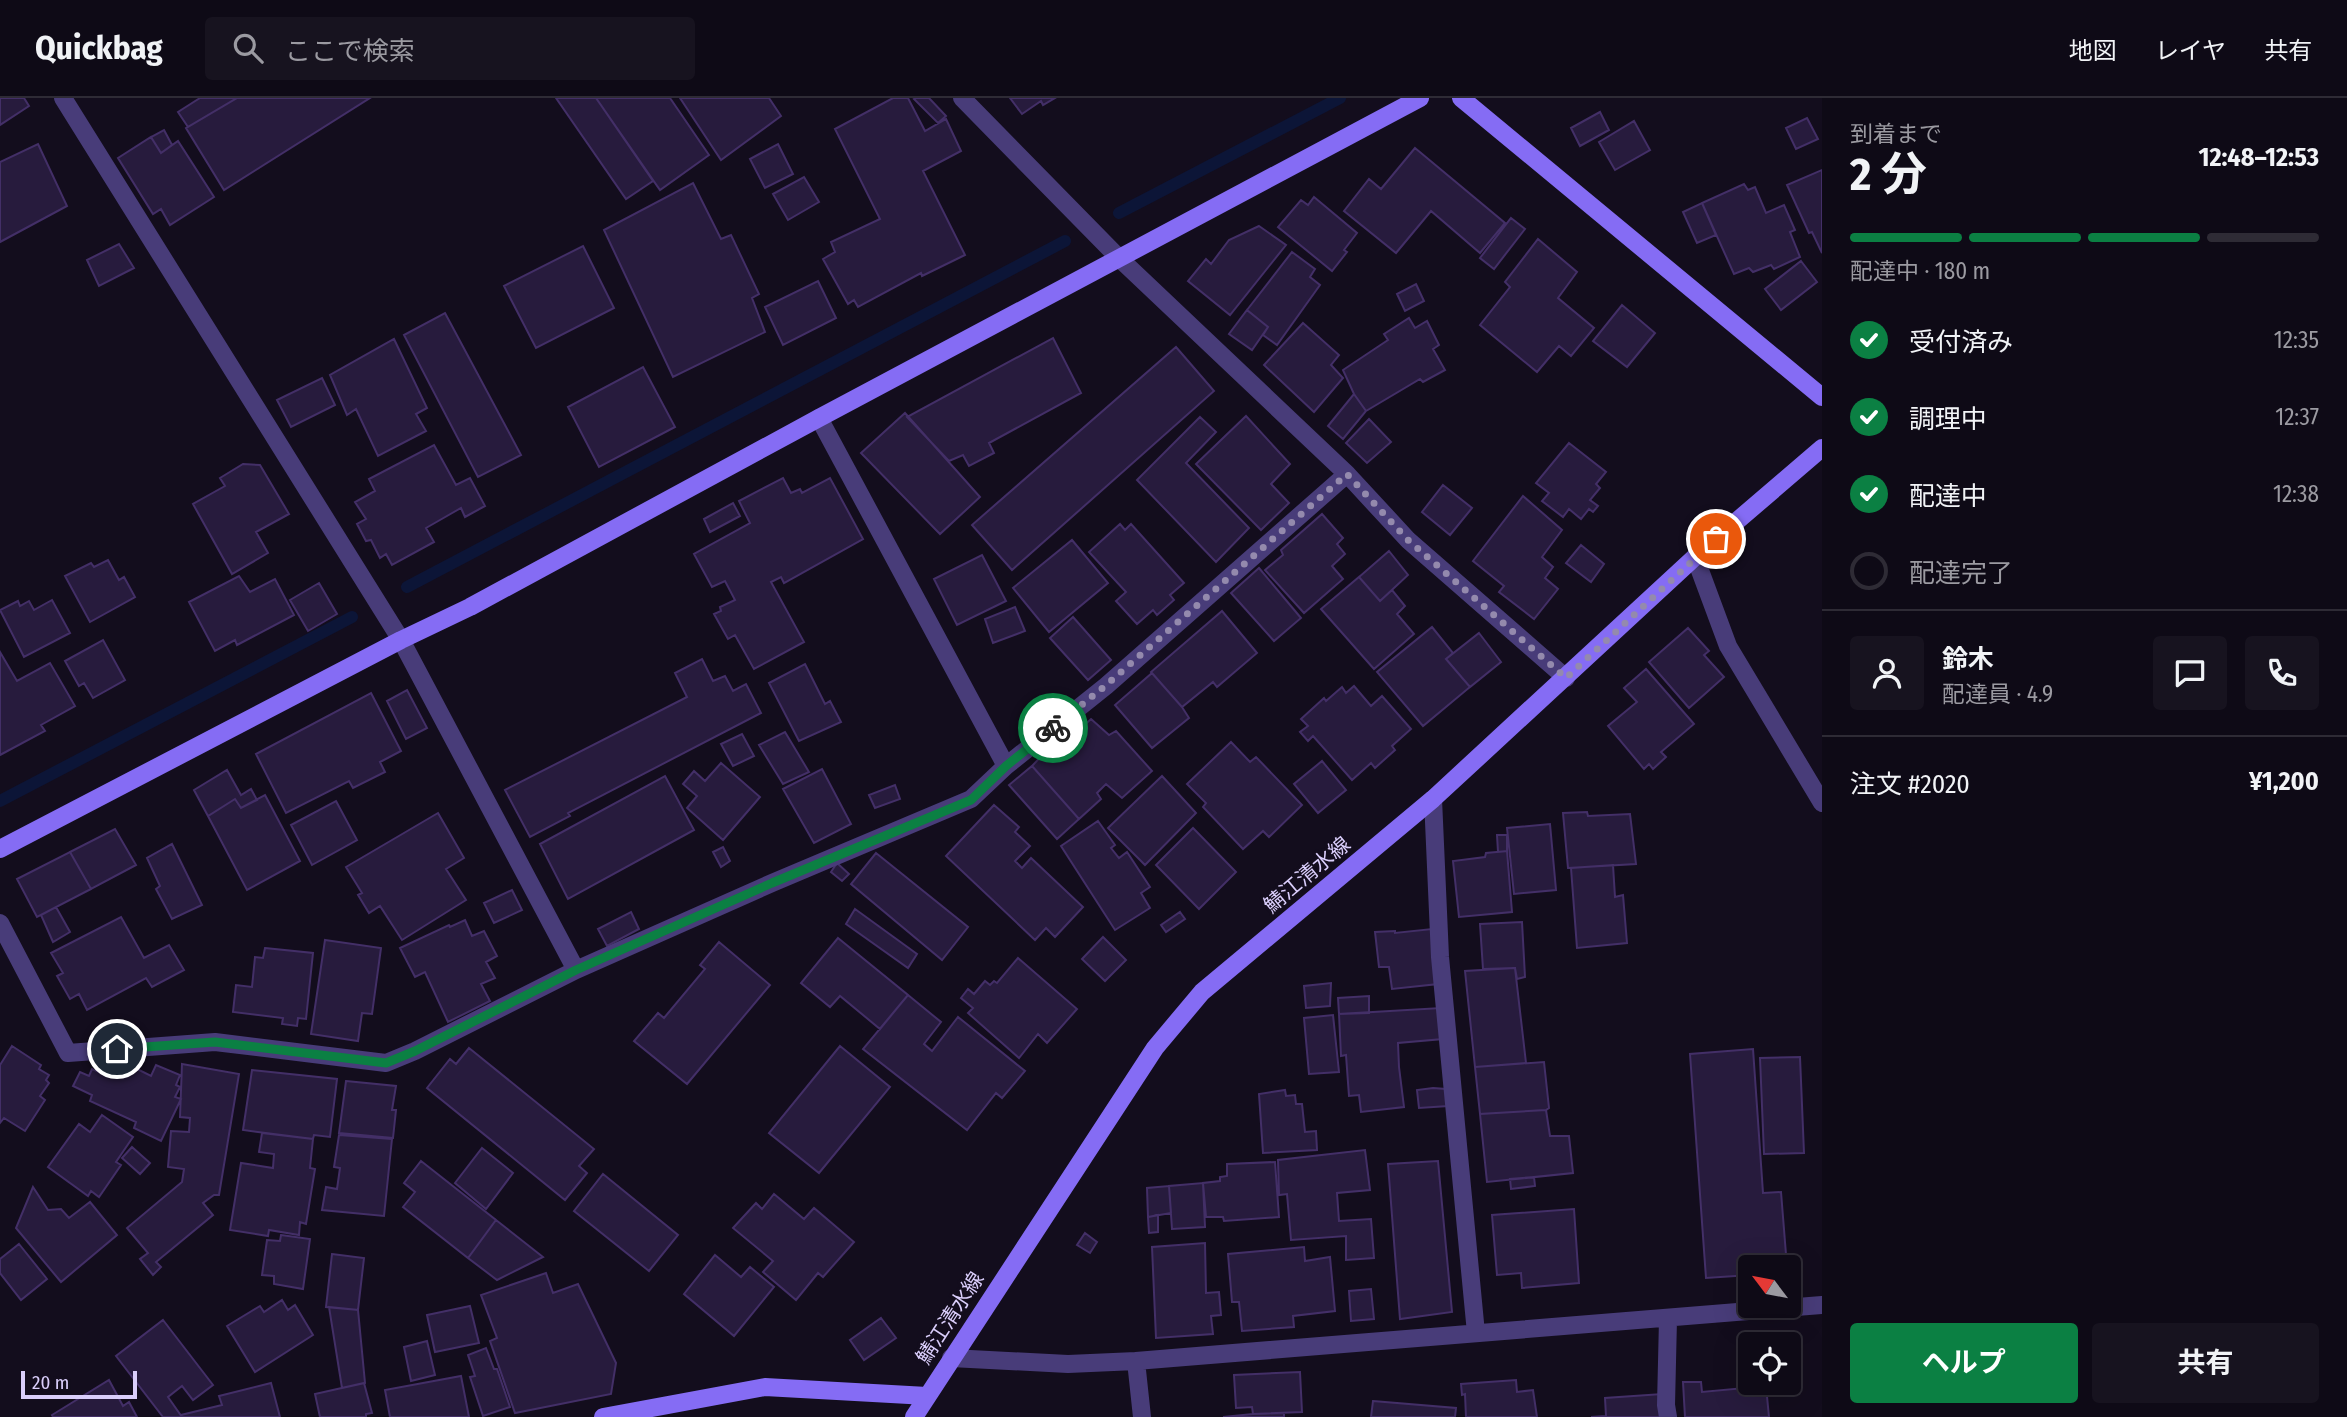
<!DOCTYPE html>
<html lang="ja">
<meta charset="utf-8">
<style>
body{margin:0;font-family:"Fira Sans Condensed","Noto Sans JP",sans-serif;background:#17131f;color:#f1f3f6;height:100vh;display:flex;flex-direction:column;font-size:26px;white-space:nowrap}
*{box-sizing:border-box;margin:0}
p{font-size:23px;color:#9b9aa1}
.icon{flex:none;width:38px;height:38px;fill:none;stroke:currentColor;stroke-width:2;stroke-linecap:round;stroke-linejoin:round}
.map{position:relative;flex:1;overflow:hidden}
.drawer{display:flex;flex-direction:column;background:#0e0a16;width:525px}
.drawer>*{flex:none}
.needle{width:46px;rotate:302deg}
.buttons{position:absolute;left:1738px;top:1157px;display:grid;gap:14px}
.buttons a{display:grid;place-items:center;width:63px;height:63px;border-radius:7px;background:#0e0a16;box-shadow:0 7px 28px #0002,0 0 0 2px #2e2b35;font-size:35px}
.scale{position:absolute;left:21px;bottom:18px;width:116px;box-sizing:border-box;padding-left:7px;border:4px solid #dacefb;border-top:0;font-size:19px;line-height:24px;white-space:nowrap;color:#dacefb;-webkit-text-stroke:5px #130d1d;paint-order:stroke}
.pin{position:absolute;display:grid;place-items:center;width:60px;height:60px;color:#fff;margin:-30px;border:4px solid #fff;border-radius:50%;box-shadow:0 2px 7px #0007}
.courier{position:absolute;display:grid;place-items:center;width:70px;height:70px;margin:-35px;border:5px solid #0b8043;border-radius:50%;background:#fff;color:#222;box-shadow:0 2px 9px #0007}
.summary em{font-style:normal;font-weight:700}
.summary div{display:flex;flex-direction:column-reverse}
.summary{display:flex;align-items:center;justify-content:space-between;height:119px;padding:0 28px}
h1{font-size:46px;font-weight:700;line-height:52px}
.bar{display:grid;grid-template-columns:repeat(4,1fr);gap:10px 7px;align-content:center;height:84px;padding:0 28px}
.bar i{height:9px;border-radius:5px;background:#2e2b35}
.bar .selected{background:#0b8043}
.bar p{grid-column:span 4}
.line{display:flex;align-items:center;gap:18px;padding:0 28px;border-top:2px solid #2e2b35}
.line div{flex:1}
.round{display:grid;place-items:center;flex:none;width:74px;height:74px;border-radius:7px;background:#17131f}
ol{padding:0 28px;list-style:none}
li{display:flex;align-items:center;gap:21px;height:77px}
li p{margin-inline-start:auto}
li .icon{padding:7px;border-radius:50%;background:#0b8043;color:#fff;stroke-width:4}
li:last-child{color:#9b9aa1}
li i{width:38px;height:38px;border:4px solid #2e2b35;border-radius:50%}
.button{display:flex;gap:14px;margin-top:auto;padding:14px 28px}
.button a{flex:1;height:80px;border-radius:7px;background:#0b8043;color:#fff;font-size:28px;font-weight:700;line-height:80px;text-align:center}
.button a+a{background:#17131f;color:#f1f3f6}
header{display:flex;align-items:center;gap:42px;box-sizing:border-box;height:98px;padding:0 35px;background:#0e0a16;border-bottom:2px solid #2e2b35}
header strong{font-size:33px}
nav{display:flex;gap:38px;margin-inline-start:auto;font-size:24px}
.search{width:490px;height:63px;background:#17131f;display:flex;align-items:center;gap:18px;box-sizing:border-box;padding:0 24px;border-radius:7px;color:#9b9aa1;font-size:26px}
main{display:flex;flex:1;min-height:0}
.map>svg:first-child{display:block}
</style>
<header>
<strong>Quickbag</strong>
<div class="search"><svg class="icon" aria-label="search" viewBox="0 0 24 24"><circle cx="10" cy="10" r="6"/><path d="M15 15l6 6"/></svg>ここで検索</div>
<nav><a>地図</a><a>レイヤ</a><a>共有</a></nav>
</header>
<main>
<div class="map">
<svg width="1822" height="1319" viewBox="0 0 1822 1319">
<rect width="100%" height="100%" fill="#130d1d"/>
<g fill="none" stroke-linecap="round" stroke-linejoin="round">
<path stroke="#0c1537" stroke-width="12" d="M1119,115L1340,0
M407,489L1065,143
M0,703L352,519"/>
</g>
<path fill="#271b3d" stroke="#432f67" stroke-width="2" d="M0,0H24L29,8L0,27Z
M200,0H237L188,29L178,14Z
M237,0H370L224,92L186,30Z
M556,0H596L653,83L626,101Z
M596,0H670L709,57L660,92Z
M680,0H769L781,18L721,62Z
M893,0H908L925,33L946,21L961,53L923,73L965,157L922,178L921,175L858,209L854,202L848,206L823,161L835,154L831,144L880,121L835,31Z
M916,0H929L946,18L938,25L914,1Z
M1010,0H1055L1043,7L1041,3L1022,16Z
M1600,14L1609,32L1580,48L1571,30Z
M1807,20L1818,41L1796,51L1786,30Z
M1634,23L1650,52L1615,72L1599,44Z
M164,32L172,47L161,55L151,39Z
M151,39L161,55L178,43L214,99L170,127L161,111L153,116L118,60Z
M38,46L67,108L0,144V64Z
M778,46L793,76L765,90L750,61Z
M1415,50L1505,125L1480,155L1431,113L1396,155L1344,113L1369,81L1381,91Z
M1822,72V155L1812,134L1809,135L1787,87Z
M804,79L819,104L788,122L773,96Z
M693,85L721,141L731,137L759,196L752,200L765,234L673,279L604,132Z
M1744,86L1748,92L1755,89L1766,115L1784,107L1795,132L1790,134L1800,159L1774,171L1771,167L1753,174L1749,170L1734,176L1702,105Z
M1314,99L1357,135L1344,152L1347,154L1332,173L1278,129L1301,102L1308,107Z
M1702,105L1716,137L1697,145L1683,114Z
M1511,120L1525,131L1494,171L1480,160Z
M1259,128L1286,147L1230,217L1188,183L1206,161L1211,166L1229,142Z
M1538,141L1577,174L1558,200L1594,230L1571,258L1559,248L1537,274L1480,227L1510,189L1505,184Z
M119,146L134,170L99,188L87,162Z
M583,148L614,210L536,250L504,188Z
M1292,154L1315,171L1310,179L1320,187L1277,247L1263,237L1268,229L1247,212Z
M1801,163L1817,184L1781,212L1765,191Z
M818,183L836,220L783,247L765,209Z
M1416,186L1424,203L1405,213L1397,196Z
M1622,207L1655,235L1627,269L1593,243Z
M1247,212L1268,229L1252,252L1229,236Z
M445,215L521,357L478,379L404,237Z
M1409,220L1415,230L1427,223L1439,247L1433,251L1445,272L1423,284L1420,281L1366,313L1354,296L1343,272L1388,242L1384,236Z
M1303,225L1339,257L1331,267L1343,280L1314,314L1264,267Z
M1053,240L1081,295L989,345L994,355L969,368L963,357L949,363L907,319Z
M394,241L427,310L416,316L426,333L378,358L356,311L347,317L330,277Z
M1176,249L1214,293L1012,472L972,427Z
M643,269L675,329L599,369L568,309Z
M322,280L335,307L291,329L277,302Z
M1354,296L1366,313L1343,341L1328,328Z
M905,315L980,399L940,436L861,355Z
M1246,318L1290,366L1271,386L1289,405L1261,432L1196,366Z
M1200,319L1216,334L1186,365L1249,430L1216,464L1137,382Z
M1369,321L1391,344L1367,365L1346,345Z
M1569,345L1606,374L1596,386L1600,390L1590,402L1598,408L1593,414L1589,411L1581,421L1569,411L1563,419L1542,403L1549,395L1536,385Z
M434,347L456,387L470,380L485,408L465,419L461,410L426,430L434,444L392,467L386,456L380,460L371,442L366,443L357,426L366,421L355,404L375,393L369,381Z
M243,366L260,367L289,416L256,434L268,455L232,476L193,406L225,388L220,380Z
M783,380L791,395L800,391L802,395L830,380L863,441L784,485L781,479L771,484L804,544L754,571L735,537L728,541L714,516L721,513L720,509L735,502L725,483L712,489L694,456L750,425L739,403Z
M1443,387L1472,410L1450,437L1422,414Z
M1523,398L1562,432L1542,459L1553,469L1545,480L1558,491L1534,521L1499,494L1504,488L1473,463Z
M733,405L740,418L710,434L704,421Z
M1322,416L1343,440L1337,446L1345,456L1332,468L1343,481L1304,515L1265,472L1283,457L1281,452Z
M1120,426L1125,432L1131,426L1184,485L1170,497L1174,502L1157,517L1153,512L1137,526L1116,503L1126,494L1089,454Z
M1072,442L1108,485L1049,534L1013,490Z
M1581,447L1604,466L1591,484L1566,465Z
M1389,453L1408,477L1380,503L1359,479Z
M982,457L1006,503L957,527L934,481Z
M108,462L119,482L124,479L135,499L90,524L65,478L91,465L94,469Z
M1259,470L1301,520L1274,543L1231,495Z
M239,478L250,494L275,481L294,517L237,547L235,542L215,553L189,504Z
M1359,479L1380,503L1392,492L1405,508L1397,516L1414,536L1374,571L1321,511Z
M319,485L337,516L308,533L290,502Z
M52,502L70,535L24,559L0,512L18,503L20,508L29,503L34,512Z
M1015,509L1025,533L993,545L985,521Z
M1222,513L1257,555L1217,589L1213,584L1182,609L1151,574Z
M1073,519L1111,562L1088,582L1050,540Z
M1432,529L1453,555L1446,561L1470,589L1423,628L1377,574Z
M1688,530L1709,553L1704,557L1724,579L1689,610L1649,564Z
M1479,535L1501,564L1470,589L1446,561Z
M103,542L125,582L93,600L84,585L79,588L65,563Z
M0,554L17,583L50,565L75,608L41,627L45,633L0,657Z
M702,561L713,583L725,578L733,593L746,586L761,615L568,715L570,718L530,739L505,692L687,599L675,575Z
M805,566L825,606L830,603L841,624L799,643L769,585Z
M1646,571L1694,626L1661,654L1666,659L1653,671L1649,666L1644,671L1608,628L1637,604L1624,590Z
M1152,575L1182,609L1189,620L1152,650L1115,607Z
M1354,588L1371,608L1382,598L1411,631L1392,648L1395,652L1375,670L1371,665L1352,682L1313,638L1308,643L1300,634L1308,628L1301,621L1324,600L1326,603L1342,589L1346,595Z
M407,592L427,630L406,641L387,603Z
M371,595L401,653L380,664L385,674L353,690L349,683L286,715L256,656Z
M1091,621L1109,637L1116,633L1152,673L1122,700L1106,686L1097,695L1101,701L1079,721L1032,668L1050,649L1054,655Z
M785,634L809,674L783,686L759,647Z
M742,636L754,658L733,668L721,646Z
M1231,644L1250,664L1256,659L1302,707L1269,739L1263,733L1243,751L1203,709L1206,705L1187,686Z
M1322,663L1346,692L1318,715L1294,686Z
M721,665L760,699L723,742L687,710L697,698L683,686L694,673L705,683Z
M1032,668L1079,721L1057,741L1009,687Z
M822,671L851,726L814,745L783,691Z
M227,672L241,697L251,691L257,702L241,710L235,701L208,718L194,692Z
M665,678L694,732L568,801L540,746Z
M1162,678L1196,715L1145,767L1108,730Z
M895,687L900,701L875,710L869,697Z
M265,697L300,763L247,792L208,718L235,701L241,710Z
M336,703L357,742L312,767L291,727Z
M994,707L1019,729L1015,734L1030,748L1015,763L1022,770L1031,760L1083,809L1055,839L1046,830L1035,842L946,758Z
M1587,714L1588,718L1630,716L1636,766L1568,770L1563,715Z
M438,715L464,760L446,771L466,802L402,842L380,808L369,815L358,797L362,795L346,769Z
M1098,723L1115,747L1111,750L1119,760L1127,754L1150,789L1141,795L1150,810L1115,832L1061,748Z
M1550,726L1556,792L1514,796L1507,730Z
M1193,730L1236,774L1199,811L1156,767Z
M115,731L136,767L91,791L70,754Z
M1497,737H1507V753L1498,754Z
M172,746L202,807L172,821L156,791L160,788L147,760Z
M723,749L730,763L721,769L713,754Z
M1507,753L1512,814L1459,819L1453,763L1485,759L1486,755Z
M70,754L91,791L37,819L17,781Z
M876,755L968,829L942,862L851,786Z
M837,765L849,776L842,783L831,774Z
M1613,767L1615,799L1623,797L1627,845L1577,850L1571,770Z
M512,792L522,812L494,825L484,805Z
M56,809L70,834L53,844L41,817Z
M855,811L917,856L908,870L846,826Z
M631,814L639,831L607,848L598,831Z
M1180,814L1185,821L1166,834L1161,827Z
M121,819L144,860L169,847L184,872L152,889L146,880L87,912L79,896L70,901L57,878L63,875L51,855Z
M465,822L472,838L484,833L497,858L486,864L495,880L481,886L490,903L448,924L425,874L415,879L400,850L449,827L450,829Z
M1522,824L1525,879L1517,881L1515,870L1483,871L1480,826Z
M1432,831L1438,886L1392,891L1389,869H1379L1375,834L1395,833V835Z
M1103,839L1126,862L1105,883L1082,861Z
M838,840L908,897L880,931L840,898L830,909L801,885Z
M325,842L381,850L372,916L362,915L358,943L311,936Z
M719,844L770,887L687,986L634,943L658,915L664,920L705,871L700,867Z
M265,850L313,855L306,921L298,920L297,928L282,926L283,920L233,914L236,887L252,889L255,859L263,860Z
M1018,860L1077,911L1047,945L1038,936L1019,960L968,915L973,910L961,900L968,891L974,896L985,883L990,887L994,883L997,885Z
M1515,870L1526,965L1475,969L1465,873Z
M1331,885L1330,908L1306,910L1304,888Z
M908,897L941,924L924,946L932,953L958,919L1025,973L1002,1000L996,995L967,1032L863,951Z
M1369,898V915L1339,916L1338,900Z
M1441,910L1443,941L1398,945L1399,969L1404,1009L1361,1014L1359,997L1349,998L1346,957L1341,958L1339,916Z
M1333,917L1339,974L1309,976L1304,920Z
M12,948L41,967L39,971L49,977L46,982L49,985L40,998L45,1002L25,1033L4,1020L0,1025V967Z
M840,948L890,989L819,1075L769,1035Z
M469,950L594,1051L579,1068L587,1075L565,1102L427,990L450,961L456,966Z
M1753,951L1763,1095L1781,1094L1787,1169H1750V1177L1706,1180L1690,956Z
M1800,959L1804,1055L1764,1056L1760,960Z
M1544,964L1549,1010L1546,1012L1480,1016L1475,969Z
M127,966L151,978L156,967L180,977L176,987L180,989L175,999L181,1001L161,1043L134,1030L136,1024L90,1003L92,997L73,988L80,974L89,978L92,971L103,976L107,967L122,975Z
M182,966L239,976L219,1097H214L203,1105L213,1117L156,1164L161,1169L153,1177L140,1161L148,1155L127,1130L182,1084L184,1071L168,1069L171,1033L189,1034L190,1020L180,1019Z
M252,972L337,981L330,1039L314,1037L313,1041L243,1032Z
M346,983L396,988L392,1012H396L393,1040L339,1035Z
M1433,990L1446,991L1448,1008L1419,1010L1417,992Z
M1285,992L1286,998L1295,997L1296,1006H1302L1305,1034L1316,1033L1317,1052L1263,1055L1259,996Z
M1546,1012L1550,1038H1569L1573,1075L1487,1084L1480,1016Z
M102,1017L133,1039L116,1064L121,1067L99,1099L91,1093L88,1098L48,1069L79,1026L90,1034Z
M262,1035L313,1041L310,1070L315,1071L306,1126L300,1124L299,1137L269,1132L268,1138L230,1132L241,1065L273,1070L274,1056L259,1054Z
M339,1037L392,1041L384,1118L322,1112L326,1089L337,1091L340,1070L334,1069Z
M132,1049L150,1065L140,1076L122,1060Z
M482,1050L513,1075L486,1111L455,1085Z
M1365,1052L1370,1092L1337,1095L1339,1123L1371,1121L1374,1160L1346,1162V1138L1291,1142L1287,1096L1279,1097L1278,1062Z
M421,1063L496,1122L468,1160L403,1109L415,1094L404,1085Z
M1438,1063L1452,1214L1400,1221L1388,1066Z
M1275,1064L1279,1119L1224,1123L1223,1119H1206L1203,1085L1220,1083V1079L1227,1078V1066Z
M603,1076L678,1137L649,1173L574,1113Z
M1534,1079L1535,1088L1511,1091L1510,1081Z
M1203,1085L1205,1129L1172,1131L1169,1088Z
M1169,1088L1171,1115L1148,1119L1147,1090Z
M33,1089L48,1112L61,1111L69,1120L90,1104L117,1137L61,1184L16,1130Z
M774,1096L804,1121L814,1110L854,1144L823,1179L818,1175L796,1202L763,1174L773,1163L733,1130L756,1105L762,1111Z
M1574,1111L1579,1185L1522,1190L1521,1175L1497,1177L1492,1117Z
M1158,1117V1134L1149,1135L1148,1119Z
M496,1122L543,1159L497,1182L468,1160Z
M1085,1135L1097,1144L1090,1155L1077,1147Z
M281,1137L310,1141L303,1191L274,1186V1178L262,1177L267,1142L280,1143Z
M1205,1145L1206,1195L1219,1194L1221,1217L1211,1218L1213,1236L1156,1240L1152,1149Z
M19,1146L47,1181L21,1202L0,1175V1161Z
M1304,1149L1305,1163L1330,1159L1335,1213L1293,1218L1294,1229L1242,1233L1239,1204H1232L1228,1156Z
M332,1156L364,1160L358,1212L326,1209Z
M715,1157L741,1179L750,1169L774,1189L734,1238L684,1196Z
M546,1175L553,1195L578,1186L616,1265L611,1296L515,1315L490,1243L497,1240L481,1197Z
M1371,1191L1374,1221L1351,1223L1349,1193Z
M282,1202L288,1212L295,1207L313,1237L255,1274L227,1228L260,1208L264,1214Z
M470,1208L479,1245L435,1254L427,1217Z
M329,1209L358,1212L365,1285L342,1290Z
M881,1220L896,1240L864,1262L850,1242Z
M163,1222L213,1287L193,1302L182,1288L168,1299L182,1319H163L116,1258Z
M427,1243L435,1277L411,1283L404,1249Z
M486,1250L494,1271H497L510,1309L483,1318L470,1279L475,1278L468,1257Z
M1300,1274L1302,1314L1253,1316L1252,1309L1236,1310L1234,1277Z
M461,1278L469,1319H390L385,1292Z
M109,1282L123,1308L129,1304L137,1319H53L52,1317Z
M1516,1282L1517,1294L1533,1292L1537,1319H1466L1465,1296L1462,1297L1461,1286Z
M1683,1284H1701L1702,1294L1766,1288L1769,1319H1685Z
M271,1285L280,1319H182L181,1317L222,1307L219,1298Z
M364,1285L372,1315L366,1316V1319H320L315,1296Z
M1662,1296L1663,1319H1591L1606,1318L1605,1300Z
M1373,1303L1456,1310L1455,1319H1371Z
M1284,1315V1319H1223L1253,1316Z"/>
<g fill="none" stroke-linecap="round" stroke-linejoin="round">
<path stroke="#483c79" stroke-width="18" d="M63,0L401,542L576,872
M962,0L1119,160L1347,376L1408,442L1566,580
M819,320L1006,668
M1695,459L1728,548L1822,705
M1433,701L1440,859L1476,1235
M0,825L68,955L215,944L386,965L415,953L576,872L772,785L971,701L1006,668L1106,588L1347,376
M951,1260L1068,1266L1136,1263L1822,1207
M1136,1263L1142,1319
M1668,1319L1666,1307L1668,1221"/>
<path stroke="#856cf4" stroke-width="18" d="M1461,0L1822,299
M0,751L401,542L470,509L819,320L1420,0
M603,1319L765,1289L927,1298
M914,1319L1155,950L1202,894L1433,701L1695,459L1822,350"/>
</g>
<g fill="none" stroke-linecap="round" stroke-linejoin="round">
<path stroke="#948aad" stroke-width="7" stroke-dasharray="0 12.6" d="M1053,630L1105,588L1347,376L1408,442L1566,580L1716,441"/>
<path stroke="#0b8043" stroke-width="9" d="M117,951L215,944L386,965L415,953L576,872L772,785L971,702L1006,668L1053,630"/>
</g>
<g text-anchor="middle" stroke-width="6" stroke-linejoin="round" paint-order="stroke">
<g font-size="21" fill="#dacefb" stroke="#130d1d">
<text transform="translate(1307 777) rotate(-40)" y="7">鯖江清水線</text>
<text transform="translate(950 1220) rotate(-57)" y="7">鯖江清水線</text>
</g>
</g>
</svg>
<div class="buttons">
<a><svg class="needle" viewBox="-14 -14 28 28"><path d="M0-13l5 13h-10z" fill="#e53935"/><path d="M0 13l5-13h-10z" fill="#9b9aa1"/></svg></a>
<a><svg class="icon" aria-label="locate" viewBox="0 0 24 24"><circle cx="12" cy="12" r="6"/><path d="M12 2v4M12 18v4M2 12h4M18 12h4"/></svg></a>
</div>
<div class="scale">20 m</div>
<div class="pin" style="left:1716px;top:441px;background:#ea580c"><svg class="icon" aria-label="bag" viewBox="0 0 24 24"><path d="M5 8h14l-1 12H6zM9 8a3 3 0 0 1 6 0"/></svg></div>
<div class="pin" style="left:117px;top:951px;background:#1f2937"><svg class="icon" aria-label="home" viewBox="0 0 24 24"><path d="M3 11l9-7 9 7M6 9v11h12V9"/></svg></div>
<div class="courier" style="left:1053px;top:630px"><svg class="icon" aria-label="bike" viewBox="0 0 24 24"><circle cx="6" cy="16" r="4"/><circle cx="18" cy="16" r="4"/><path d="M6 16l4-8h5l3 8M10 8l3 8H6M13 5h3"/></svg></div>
</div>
<section class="drawer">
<div class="summary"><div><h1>2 分</h1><p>到着まで</p></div><em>12:48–12:53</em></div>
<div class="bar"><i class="selected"></i><i class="selected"></i><i class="selected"></i><i></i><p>配達中 · 180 m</p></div>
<ol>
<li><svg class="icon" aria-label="check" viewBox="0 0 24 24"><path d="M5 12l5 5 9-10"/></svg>受付済み<p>12:35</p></li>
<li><svg class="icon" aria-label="check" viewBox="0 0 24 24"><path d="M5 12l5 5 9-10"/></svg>調理中<p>12:37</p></li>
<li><svg class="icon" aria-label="check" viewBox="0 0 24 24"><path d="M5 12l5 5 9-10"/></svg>配達中<p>12:38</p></li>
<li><i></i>配達完了</li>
</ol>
<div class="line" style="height:126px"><a class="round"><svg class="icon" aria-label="person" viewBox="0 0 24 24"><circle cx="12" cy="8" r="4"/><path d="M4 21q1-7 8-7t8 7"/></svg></a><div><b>鈴木</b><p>配達員 · 4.9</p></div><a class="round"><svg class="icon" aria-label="chat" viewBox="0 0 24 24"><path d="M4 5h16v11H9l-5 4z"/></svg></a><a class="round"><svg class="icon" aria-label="phone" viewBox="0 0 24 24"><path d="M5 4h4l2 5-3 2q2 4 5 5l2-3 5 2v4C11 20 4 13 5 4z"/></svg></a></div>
<div class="line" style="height:91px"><div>注文 #2020</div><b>¥1,200</b></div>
<div class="button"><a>ヘルプ</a><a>共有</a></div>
</section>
</main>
